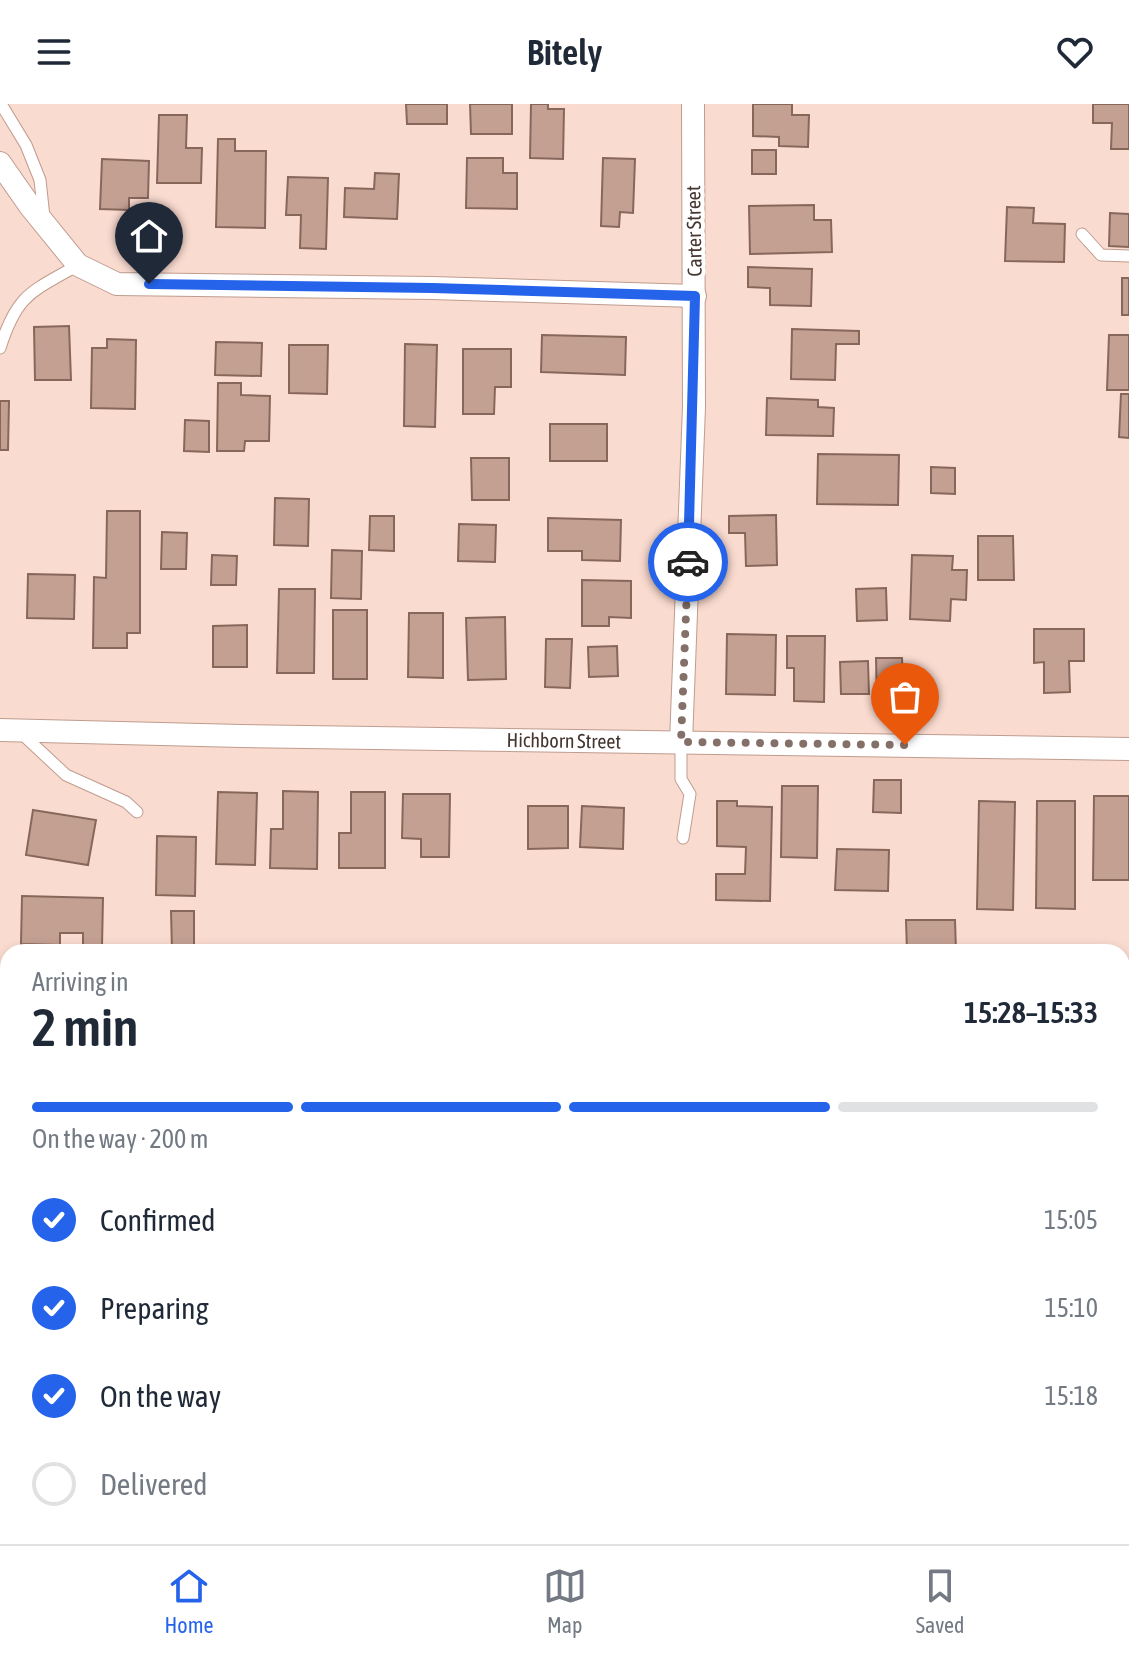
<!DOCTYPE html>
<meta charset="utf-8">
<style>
body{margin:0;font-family:"Asap Condensed",sans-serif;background:#f6f6f7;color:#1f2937;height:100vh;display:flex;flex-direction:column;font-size:30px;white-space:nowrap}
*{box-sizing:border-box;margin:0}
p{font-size:26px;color:#747a83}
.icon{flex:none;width:44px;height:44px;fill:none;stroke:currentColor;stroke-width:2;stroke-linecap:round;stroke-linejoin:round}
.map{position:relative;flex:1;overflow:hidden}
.sheet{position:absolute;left:0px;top:840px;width:1130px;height:600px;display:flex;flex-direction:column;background:#fff;border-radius:24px 24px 0 0;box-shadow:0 4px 12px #0003}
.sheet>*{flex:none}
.pin{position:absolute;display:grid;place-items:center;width:68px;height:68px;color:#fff;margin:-82px -34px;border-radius:50% 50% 50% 0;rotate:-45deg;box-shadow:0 0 8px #0007}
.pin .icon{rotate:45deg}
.courier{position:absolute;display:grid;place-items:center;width:80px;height:80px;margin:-40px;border:6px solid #2563eb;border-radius:50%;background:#fff;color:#222;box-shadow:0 2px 10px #0007}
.head em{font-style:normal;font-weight:600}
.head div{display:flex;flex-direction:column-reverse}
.head{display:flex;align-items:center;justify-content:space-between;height:136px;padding:0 32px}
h1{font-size:52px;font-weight:600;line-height:60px}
.bar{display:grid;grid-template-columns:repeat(4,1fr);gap:12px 8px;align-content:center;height:96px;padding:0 32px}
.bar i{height:10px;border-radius:6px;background:#e0e1e3}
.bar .active{background:#2563eb}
.bar p{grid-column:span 4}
ol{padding:0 32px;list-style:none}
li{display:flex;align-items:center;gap:24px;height:88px}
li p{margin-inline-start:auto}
li .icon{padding:8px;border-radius:50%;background:#2563eb;color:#fff;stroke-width:4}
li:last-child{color:#747a83}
li i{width:44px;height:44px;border:4px solid #e0e1e3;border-radius:50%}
header{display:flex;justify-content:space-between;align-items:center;height:104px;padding:0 32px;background:#fff;font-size:36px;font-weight:600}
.tab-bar{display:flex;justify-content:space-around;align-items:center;height:112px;border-top:2px solid #e0e1e3;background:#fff;font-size:22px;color:#747a83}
.tab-bar a{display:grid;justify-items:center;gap:4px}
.tab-bar .active{color:#2563eb}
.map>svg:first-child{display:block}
</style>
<header><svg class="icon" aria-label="menu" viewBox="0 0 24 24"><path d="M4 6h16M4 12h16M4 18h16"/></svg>Bitely<svg class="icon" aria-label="heart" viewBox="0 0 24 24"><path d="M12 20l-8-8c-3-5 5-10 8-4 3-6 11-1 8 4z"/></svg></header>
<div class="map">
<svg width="1129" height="1440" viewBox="0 0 1129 1440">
<rect width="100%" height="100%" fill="#fadbd0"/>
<path fill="#c4a093" stroke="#88675b" stroke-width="2" d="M406,0H447V20H407Z
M470,0H512V30H471Z
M531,0H548V5H564L563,55L530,54Z
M753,0H792V11H809L808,43L779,42V33L753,32Z
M1093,0H1129V45H1111L1112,19H1093Z
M159,11H187L186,44H202L201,79H157Z
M218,35H235V47H266L265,124L216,123Z
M752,46H776V70H752Z
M467,54H503V69H517V105L466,104Z
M603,54L635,55L633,109L620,108L619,123L601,122Z
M102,55L149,57L148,94H129V106L100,105Z
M375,69L399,70L397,115L344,113L345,84L374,85Z
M288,73L328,74L326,145L300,144L301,111H286Z
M814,101V116H831L832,148L750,150L749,102Z
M1007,103L1034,104L1033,119L1065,120L1064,158L1005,157Z
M1110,109L1129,110V143L1109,142Z
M748,163L812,165L811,202L770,201V184L748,183Z
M1122,174H1129V211H1122Z
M69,222L71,276H35L34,223Z
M792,225L859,227V240H836L835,276L791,275Z
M542,231L626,233L625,271L541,268Z
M1109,231H1129V286H1107Z
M107,235L136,236L135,305L91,304L92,244H107Z
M216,238L262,239L261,272L215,271Z
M405,240L437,241L435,323L404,322Z
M289,241H328L327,290L289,289Z
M463,245H511V283H495L494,310H463Z
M218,279H241V291L270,292L269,337H245L244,347H217Z
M1121,290H1129V334L1119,333Z
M767,294L818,296V303L834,304L833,332L766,331Z
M0,297H9L8,346H0Z
M185,316L209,317V348L184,347Z
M550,320H607V357H550Z
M818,350L899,351L898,401L817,400Z
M471,354H509V396H472Z
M931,363L955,364V390L931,389Z
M275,394L309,395L308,442L274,441Z
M107,407H140V529H127V544H93L94,473L106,474Z
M776,411L777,461L746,462L745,429H729V412Z
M370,412H394V447L369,446Z
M548,414L621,416L620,457L582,456V447H548Z
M459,420L496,421L495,458L458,457Z
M162,428L187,429L186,465H161Z
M978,432H1013L1014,476H978Z
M332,446L362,447L361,495L331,494Z
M212,451L237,452L236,481H211Z
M912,451L953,452L952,466H967L966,496L951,495L950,517L910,515Z
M28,470L75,471L74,515L27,514Z
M582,476L631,477V514L609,513V522H582Z
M886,484L887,516L857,517L856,485Z
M279,485H315L314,569H277Z
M333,506H367V575H333Z
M409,509H443V574L408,573Z
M505,513L506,575L468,576L466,514Z
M247,521V563H213V522Z
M1034,525H1084V557H1069L1070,588L1044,589V558L1034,559Z
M727,530L776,531L775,591L726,590Z
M787,532H825L824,598L794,597V564H787Z
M546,535H572L570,584L545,583Z
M617,542L618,572L589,573L588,543Z
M876,554H902L904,599L877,600Z
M868,557L869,590H841L840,558Z
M874,676H901V709L873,708Z
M782,682H818L817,754L781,753Z
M283,687L318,688L317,765L270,764L271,725H283Z
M218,688L257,689L255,761L216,760Z
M351,688H385V764H339V729H351Z
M403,690H450L449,753H421V735L402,734Z
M1094,692H1129V776H1093Z
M717,697H737V702L772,703L770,797L716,796V770H745L746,743L717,742Z
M979,697L1015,698L1013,806L977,805Z
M1037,697H1075V805L1036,804Z
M528,702H568V744L528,745Z
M582,702L624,704L623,745L580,743Z
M33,706L96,716L88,761L26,751Z
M157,732L196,733L195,792L156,791Z
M837,745L889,746L888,787L835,786Z
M22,792L103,794L102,842L83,841V829H60V841L21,840Z
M171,807H194V846L172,847Z
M906,816H955L956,848H907Z
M1122,873H1129V910H1122Z"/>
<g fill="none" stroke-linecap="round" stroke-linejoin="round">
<g stroke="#bf9c8e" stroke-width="13">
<path id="service" d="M1,0L26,41L40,76L44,113
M1082,130L1101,151L1129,152
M0,244C17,190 31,188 78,161
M21,629L66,671L126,698L137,708
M681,638V675L690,690L683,734
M1122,1268H1129
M1122,1398L1129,1394
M470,1432L476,1440
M1032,1440L1049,1432"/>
</g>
<g stroke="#bf9c8e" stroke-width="24">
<g id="minor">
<path d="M0,59L30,102L78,161L117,180L432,184L695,192"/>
<path id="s1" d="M0,626L241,632L1129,645"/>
<path d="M681,638L694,303L693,0"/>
<path d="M0,1092H8"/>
<path d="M1122,1103H1129"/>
<path d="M228,1432L237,1440"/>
<path d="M196,1440L205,1432"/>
</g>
</g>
<use href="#service" stroke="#fff" stroke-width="11"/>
<use href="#minor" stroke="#fff" stroke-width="22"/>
</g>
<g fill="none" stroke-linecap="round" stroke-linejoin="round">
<path stroke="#847068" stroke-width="8" stroke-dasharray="0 14.4" d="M688,458L681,638L905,641"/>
<path stroke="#2563eb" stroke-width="10" d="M149,180L432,184L695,192L688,458"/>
</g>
<g text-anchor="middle" stroke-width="8" stroke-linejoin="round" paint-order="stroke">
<g font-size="20" fill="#453630" stroke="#fff">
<text transform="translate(694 127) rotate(-91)" y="7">Carter Street</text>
<text dy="7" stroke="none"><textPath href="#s1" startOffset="564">Hichborn Street</textPath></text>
</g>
</g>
</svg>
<div class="pin" style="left:905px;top:641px;background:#ea580c"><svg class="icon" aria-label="bag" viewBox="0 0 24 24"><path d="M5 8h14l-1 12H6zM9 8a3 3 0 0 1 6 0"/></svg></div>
<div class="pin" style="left:149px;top:180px;background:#1f2937"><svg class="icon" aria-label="home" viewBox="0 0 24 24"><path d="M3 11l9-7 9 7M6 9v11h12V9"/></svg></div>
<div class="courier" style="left:688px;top:458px"><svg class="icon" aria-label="car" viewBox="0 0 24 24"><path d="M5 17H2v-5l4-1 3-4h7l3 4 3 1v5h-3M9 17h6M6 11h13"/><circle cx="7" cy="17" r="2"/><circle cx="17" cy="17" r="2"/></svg></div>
<section class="sheet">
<div class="head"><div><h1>2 min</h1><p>Arriving in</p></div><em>15:28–15:33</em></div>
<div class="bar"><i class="active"></i><i class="active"></i><i class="active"></i><i></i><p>On the way · 200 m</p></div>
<ol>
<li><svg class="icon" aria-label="check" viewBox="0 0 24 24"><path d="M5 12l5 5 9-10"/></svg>Confirmed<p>15:05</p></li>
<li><svg class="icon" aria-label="check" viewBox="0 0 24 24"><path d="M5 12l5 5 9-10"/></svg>Preparing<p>15:10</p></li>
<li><svg class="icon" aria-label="check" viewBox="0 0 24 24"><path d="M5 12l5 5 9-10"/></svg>On the way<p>15:18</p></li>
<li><i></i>Delivered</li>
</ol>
</section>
</div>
<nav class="tab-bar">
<a class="active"><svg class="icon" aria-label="home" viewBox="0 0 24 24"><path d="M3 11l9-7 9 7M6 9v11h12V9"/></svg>Home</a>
<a><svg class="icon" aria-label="map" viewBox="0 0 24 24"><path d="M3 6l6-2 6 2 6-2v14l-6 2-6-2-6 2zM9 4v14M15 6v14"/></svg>Map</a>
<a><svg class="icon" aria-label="saved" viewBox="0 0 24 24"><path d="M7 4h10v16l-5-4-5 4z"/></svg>Saved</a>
</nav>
